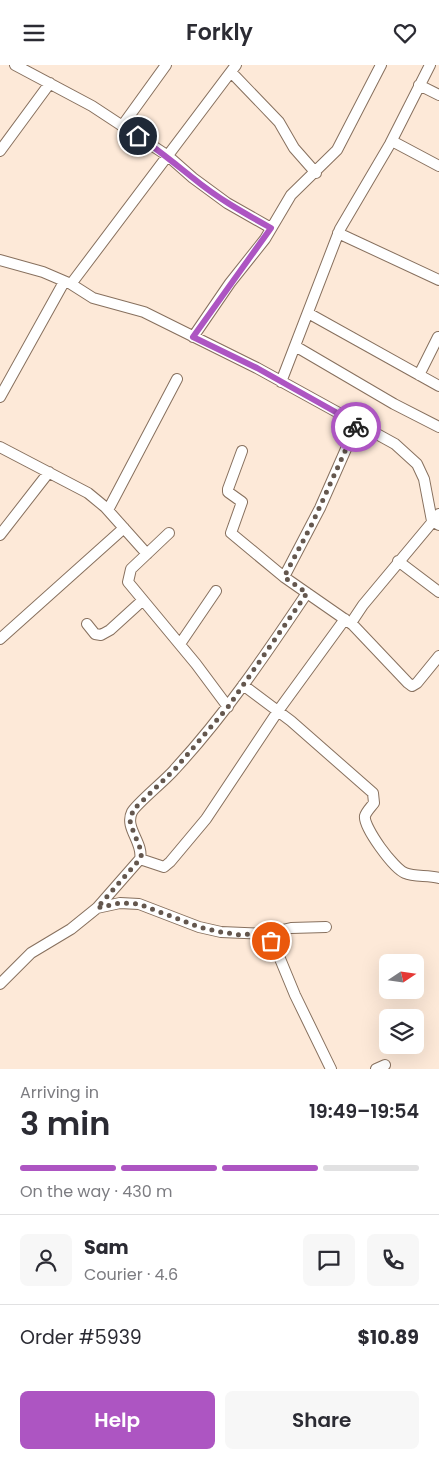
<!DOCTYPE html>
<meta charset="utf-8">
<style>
body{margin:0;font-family:Poppins,sans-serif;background:#f7f7f7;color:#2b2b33;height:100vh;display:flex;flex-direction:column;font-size:19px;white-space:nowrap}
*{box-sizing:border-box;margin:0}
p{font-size:16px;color:#7c7c81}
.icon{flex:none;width:28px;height:28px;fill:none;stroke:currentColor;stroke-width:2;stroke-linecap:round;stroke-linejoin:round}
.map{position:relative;height:1004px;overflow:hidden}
.details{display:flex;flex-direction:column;background:#fff;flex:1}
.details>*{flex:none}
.needle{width:32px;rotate:77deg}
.tools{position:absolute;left:379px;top:889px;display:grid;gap:10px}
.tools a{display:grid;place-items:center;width:45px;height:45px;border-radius:8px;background:#fff;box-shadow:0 5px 20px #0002;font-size:25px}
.pin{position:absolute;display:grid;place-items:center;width:42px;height:42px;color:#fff;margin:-21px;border:2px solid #fff;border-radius:50%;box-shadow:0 1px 5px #0007}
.courier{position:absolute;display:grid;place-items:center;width:50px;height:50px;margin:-25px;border:4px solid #ad55c2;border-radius:50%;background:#fff;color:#222;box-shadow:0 1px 6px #0007}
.summary em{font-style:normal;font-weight:600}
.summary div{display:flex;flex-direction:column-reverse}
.summary{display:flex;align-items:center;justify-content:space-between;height:85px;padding:0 20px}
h1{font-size:32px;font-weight:600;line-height:38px}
.bar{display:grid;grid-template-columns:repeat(4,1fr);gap:8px 5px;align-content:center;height:60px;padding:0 20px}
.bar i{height:6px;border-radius:4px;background:#e1e1e2}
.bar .selected{background:#ad55c2}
.bar p{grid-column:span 4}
.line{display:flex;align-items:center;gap:12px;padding:0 20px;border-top:1px solid #e1e1e2}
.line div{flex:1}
.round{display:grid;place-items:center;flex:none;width:52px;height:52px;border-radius:8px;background:#f7f7f7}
.action{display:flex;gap:10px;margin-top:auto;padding:10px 20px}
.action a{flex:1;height:58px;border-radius:8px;background:#ad55c2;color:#fff;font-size:20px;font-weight:600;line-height:58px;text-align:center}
.action a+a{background:#f7f7f7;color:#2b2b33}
header{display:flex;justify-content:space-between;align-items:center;height:65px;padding:0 20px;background:#fff;font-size:22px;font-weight:600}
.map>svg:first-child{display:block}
</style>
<header><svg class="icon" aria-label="menu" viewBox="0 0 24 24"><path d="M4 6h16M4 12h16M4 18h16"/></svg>Forkly<svg class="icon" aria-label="heart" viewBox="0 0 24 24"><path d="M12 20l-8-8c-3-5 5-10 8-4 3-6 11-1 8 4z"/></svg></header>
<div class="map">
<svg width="439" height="1004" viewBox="0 0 439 1004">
<rect width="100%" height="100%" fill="#fde9d8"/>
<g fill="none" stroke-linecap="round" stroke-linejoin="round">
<g stroke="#87705e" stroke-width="12">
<path id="minor" d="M15,0L92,41L168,91L193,113L227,138L271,163
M231,7L279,57L294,83L316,108
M419,20L439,30
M122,61L166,0
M392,76L439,101
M0,86L50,18
M338,168L439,215
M0,195L43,207L71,219L93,233L144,247L257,303L395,379L417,399L424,414L432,456L439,460
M71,219L236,0
M308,248L439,321
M193,272L230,218L265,174L291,130L337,85L381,0
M295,281L394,339L439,362
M419,310L438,272
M281,317L340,164L390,79L430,0
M0,332L64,217
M0,382L88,428L105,442L147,489
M242,386L228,424V427L242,437L231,468L284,512L353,560L408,618L412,621L417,618L439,591
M108,445L177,314
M169,468L131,504L128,517L196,599L228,642
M0,470L49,407
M398,496L439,527
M284,512L320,443L357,359
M351,558L363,540L439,449
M87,559L95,569L101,570L110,565L143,535
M0,574L124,463
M180,579L216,526
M243,620L291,656L373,728L374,738C371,742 366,747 365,751C363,762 394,804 405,808C414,812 428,810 439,813
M140,794L164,802L170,797L206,754L278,646L345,554
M97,843L120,838L139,839L199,862L221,867L265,869L276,884L295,930L331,1004
M265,869L291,863L326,862
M0,919L31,888L71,864L97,843L140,794C144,778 124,763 132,747C136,739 167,714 175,704C225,650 266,589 307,528
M376,1004L385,1000"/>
</g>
<use href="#minor" stroke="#fff" stroke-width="10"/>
</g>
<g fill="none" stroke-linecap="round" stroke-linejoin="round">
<path stroke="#64574e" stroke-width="5" stroke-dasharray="0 9" d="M271,876L263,868L240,870L221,867L199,862L139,839L120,838L97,843L140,794L142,788L130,758L133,745L175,704L228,642L307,528L284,512L312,459L356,362"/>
<path stroke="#ad55c2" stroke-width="6" d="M138,71C157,84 174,98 193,113C217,133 244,148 271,163L193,272L257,303L357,359L356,362"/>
</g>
</svg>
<div class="tools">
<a><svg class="needle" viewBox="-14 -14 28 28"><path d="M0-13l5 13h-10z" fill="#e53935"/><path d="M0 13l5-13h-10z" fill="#7c7c81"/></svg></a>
<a><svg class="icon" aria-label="layers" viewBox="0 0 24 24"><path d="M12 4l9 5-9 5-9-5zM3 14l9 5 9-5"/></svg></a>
</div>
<div class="pin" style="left:271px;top:876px;background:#ea580c"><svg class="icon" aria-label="bag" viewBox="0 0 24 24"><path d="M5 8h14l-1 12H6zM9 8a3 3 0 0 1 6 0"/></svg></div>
<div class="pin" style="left:138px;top:71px;background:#1f2937"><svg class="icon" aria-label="home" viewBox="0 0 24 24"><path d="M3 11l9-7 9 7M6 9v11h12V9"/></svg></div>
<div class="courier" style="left:356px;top:362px"><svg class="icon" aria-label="bike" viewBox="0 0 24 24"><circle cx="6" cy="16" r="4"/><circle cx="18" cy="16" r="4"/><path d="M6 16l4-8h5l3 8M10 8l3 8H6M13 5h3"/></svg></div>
</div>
<section class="details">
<div class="summary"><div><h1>3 min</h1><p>Arriving in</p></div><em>19:49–19:54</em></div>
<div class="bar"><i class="selected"></i><i class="selected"></i><i class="selected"></i><i></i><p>On the way · 430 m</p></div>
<div class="line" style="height:90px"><a class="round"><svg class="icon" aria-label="person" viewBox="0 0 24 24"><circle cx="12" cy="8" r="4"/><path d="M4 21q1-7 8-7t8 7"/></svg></a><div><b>Sam</b><p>Courier · 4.6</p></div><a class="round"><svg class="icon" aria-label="chat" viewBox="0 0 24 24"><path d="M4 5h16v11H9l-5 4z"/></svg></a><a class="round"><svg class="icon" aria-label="phone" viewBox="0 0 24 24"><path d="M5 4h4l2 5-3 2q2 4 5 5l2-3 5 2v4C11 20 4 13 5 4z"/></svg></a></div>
<div class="line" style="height:65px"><div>Order #5939</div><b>$10.89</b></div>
<div class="action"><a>Help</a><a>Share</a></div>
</section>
